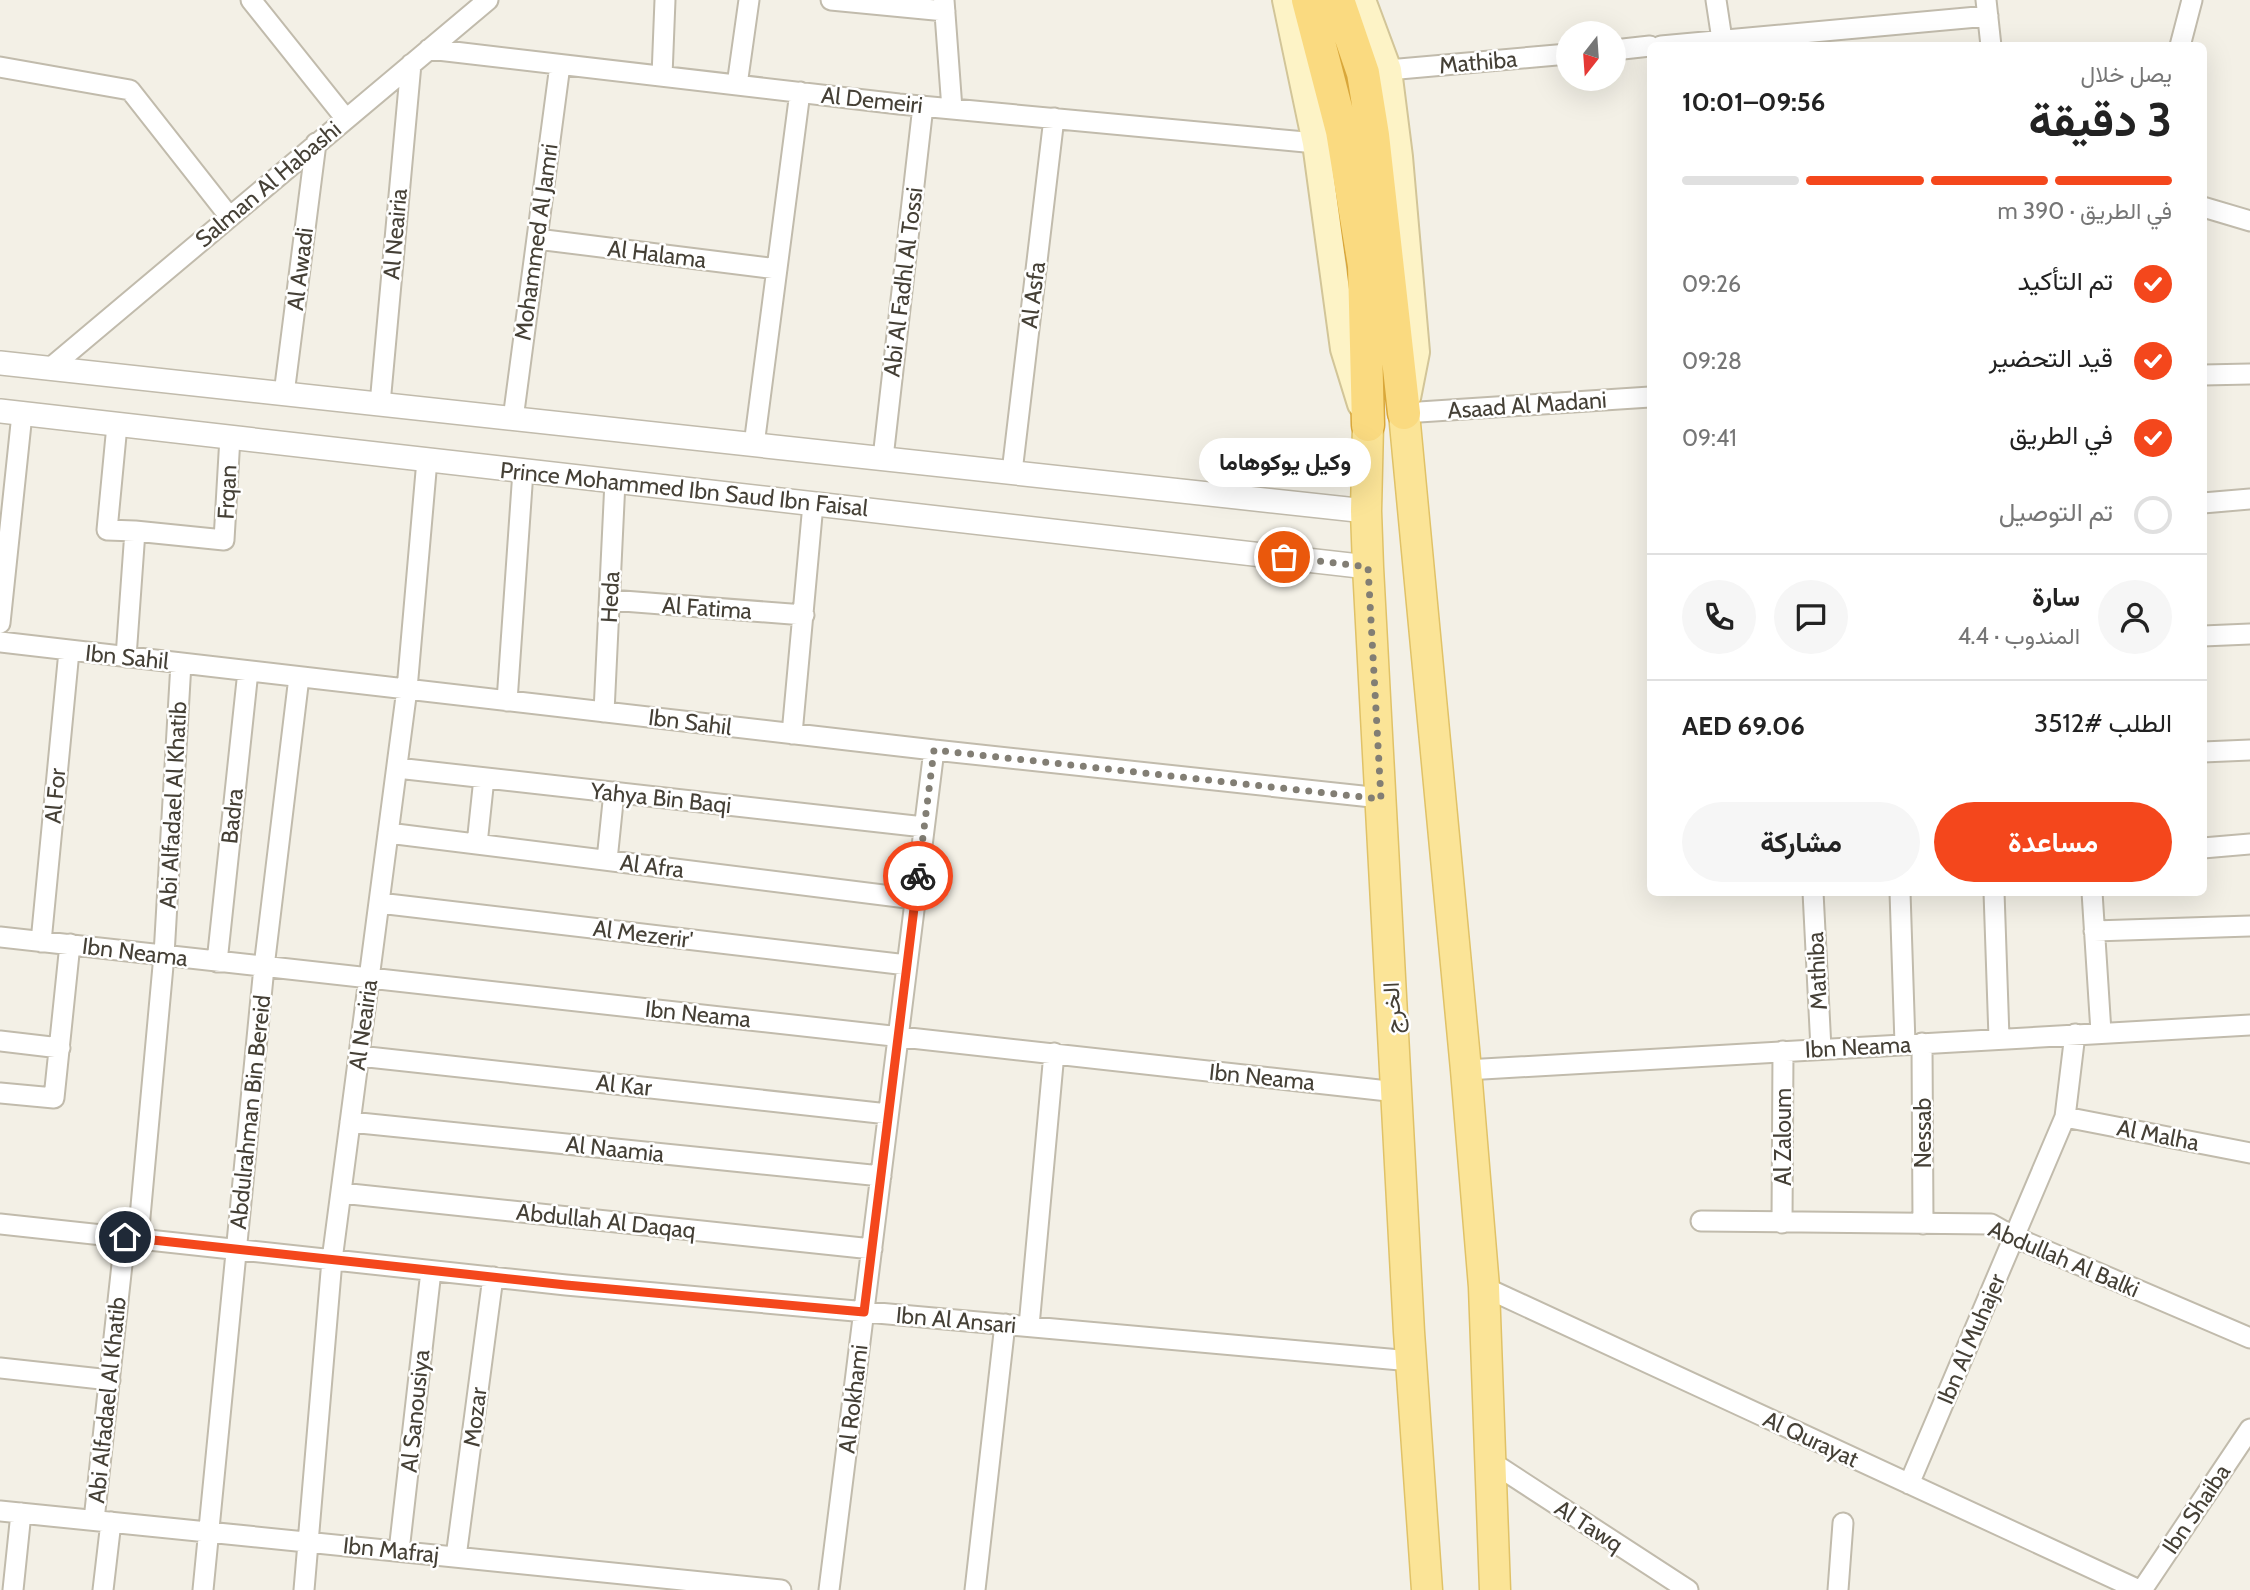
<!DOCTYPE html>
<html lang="ar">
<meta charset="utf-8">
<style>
body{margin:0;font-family:Cabin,Vazirmatn,sans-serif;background:#f6f6f6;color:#222;direction:rtl;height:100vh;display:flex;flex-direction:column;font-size:26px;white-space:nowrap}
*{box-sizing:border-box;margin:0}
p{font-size:23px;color:#767676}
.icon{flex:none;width:38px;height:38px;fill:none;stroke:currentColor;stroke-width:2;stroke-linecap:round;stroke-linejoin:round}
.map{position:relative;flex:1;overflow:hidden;direction:ltr}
.sheet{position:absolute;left:1647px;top:42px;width:560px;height:854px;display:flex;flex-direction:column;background:#fff;border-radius:10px;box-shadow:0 7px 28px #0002;direction:rtl}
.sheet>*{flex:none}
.needle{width:46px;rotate:197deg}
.fabs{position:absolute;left:1556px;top:21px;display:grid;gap:14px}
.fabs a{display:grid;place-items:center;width:70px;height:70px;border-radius:50%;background:#fff;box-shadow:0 7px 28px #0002;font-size:35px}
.pin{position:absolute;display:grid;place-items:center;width:60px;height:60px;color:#fff;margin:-30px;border:4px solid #fff;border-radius:50%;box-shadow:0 2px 7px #0007}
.courier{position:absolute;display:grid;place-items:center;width:70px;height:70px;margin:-35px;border:5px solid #f4471c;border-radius:50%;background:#fff;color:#222;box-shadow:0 2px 9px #0007}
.bubble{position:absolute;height:49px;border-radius:24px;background:#fff;box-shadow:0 7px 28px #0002;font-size:23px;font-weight:700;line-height:49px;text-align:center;direction:rtl}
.summary em{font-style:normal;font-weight:700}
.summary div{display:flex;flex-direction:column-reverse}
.summary{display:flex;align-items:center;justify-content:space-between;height:119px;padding:0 35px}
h1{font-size:46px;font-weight:700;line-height:52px}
.bar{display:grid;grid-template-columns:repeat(4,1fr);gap:10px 7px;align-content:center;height:84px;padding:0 35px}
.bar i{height:9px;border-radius:5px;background:#e0e0e0}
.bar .selected{background:#f4471c}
.bar p{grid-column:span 4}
.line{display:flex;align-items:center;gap:18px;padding:0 35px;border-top:2px solid #e0e0e0}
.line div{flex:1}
.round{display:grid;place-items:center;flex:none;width:74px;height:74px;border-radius:37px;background:#f6f6f6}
ol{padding:0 35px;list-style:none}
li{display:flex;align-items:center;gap:21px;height:77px}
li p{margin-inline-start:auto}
li .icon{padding:7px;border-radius:50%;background:#f4471c;color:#fff;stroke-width:4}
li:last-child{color:#767676}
li i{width:38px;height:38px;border:4px solid #e0e0e0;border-radius:50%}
.button{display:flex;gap:14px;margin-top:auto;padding:14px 35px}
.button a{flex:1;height:80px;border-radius:42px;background:#f4471c;color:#fff;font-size:28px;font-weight:700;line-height:80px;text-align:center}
.button a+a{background:#f6f6f6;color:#222}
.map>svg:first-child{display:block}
</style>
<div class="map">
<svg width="2250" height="1590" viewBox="0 0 2250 1590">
<rect width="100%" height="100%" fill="#f3f0e6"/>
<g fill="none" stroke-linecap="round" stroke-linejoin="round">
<g stroke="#c1bbac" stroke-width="23">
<path id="minor" d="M251,0L346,119
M831,0L945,11
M944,0L952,109
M1716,0L1723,46
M1986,0L1991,46
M1661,46L1988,16
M2180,46L2192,0
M429,49L899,104L1316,143
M1614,50L1650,46
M0,67L130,90L229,216
M1388,70L1568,54
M662,76L665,0
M737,85L749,0
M2203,207L2250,221
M537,239L777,269
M49,369L488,0
M2203,375L2250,374
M284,394L316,143
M380,404L411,64
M1404,413L1650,397
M513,419L560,65
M117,425L107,530L135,531
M754,445L800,92
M883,458L923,106
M1012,472L1054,118
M2203,503L2250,499
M610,600L804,615
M0,623L22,414
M2203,636L2250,634
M0,642L934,750L1381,798
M126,657L135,531L224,540L230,437
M507,701L523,471
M604,712L615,481
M792,734L813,504
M2203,752L2250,750
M397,768L924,827
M388,833L915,899
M477,844L484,778
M2203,848L2250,844
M607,860L614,792
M1813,892L1821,1049
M1900,892L1905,1044
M1994,892L1999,1038
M2092,892L2101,1032
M379,903L907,965
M2094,931L2250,926
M0,937L1397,1092
M41,942L69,651
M217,962L248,671
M0,1041L60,1048
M1922,1043L1923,1224
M359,1056L888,1114
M1466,1070L2250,1025
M0,1093L54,1098L70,944
M2065,1117L2250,1153
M350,1122L881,1176
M341,1193L872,1249
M1701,1221L1991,1224L2014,1237L2250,1338
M1782,1223L1783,1051
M0,1224L566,1285L1411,1361
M138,1239L164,955L181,663
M1484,1287L2139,1590
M1029,1326L1054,1053
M0,1368L110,1380
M1490,1461L1688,1590
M1909,1484L2065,1117L2075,1034
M0,1511L781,1590
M94,1520L125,1237
M399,1551L431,1271
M456,1557L493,1277
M13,1590L21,1513
M103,1590L111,1522
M203,1590L264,967L299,677
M304,1590L332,1260L407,689L427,460
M829,1590L934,750
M975,1590L1005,1324
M1838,1590L1843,1523
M2142,1590L2250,1429"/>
</g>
<g stroke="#c1bbac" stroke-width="26">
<path id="tertiary" d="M0,363L1366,511
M0,411L1368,567"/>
</g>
<g stroke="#d2c598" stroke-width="30">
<path id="secondary" d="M1286,0L1316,143L1344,349L1361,404
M1362,0L1388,70L1399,157L1416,352L1407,398"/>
</g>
<g stroke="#e0c267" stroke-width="33">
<path id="primary" d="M1404,413L1466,1070L1484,1287L1495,1590
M1368,425L1366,511L1368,567L1409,1332L1427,1590"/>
</g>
<g stroke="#d9a73a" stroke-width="35">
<path id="trunk" d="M1308,0L1342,131L1364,266L1368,425
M1338,0L1363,73L1373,135L1404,413"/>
</g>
<use href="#minor" stroke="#fff" stroke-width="19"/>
<use href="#tertiary" stroke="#fff" stroke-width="23"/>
<use href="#secondary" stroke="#fdf3c6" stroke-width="26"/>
<use href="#primary" stroke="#fbe497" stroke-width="30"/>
<use href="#trunk" stroke="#fada80" stroke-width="32"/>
</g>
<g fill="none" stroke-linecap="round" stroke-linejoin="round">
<path stroke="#827e74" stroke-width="7" stroke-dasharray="0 12.6" d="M918,876L934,750L1381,799L1368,567L1284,557"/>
<path stroke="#f4471c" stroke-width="9" d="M125,1237L566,1285L864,1312L918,876"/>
</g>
<g text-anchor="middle" stroke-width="5" stroke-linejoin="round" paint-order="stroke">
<g font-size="23" fill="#454036" stroke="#fff">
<text transform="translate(1478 62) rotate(-5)" y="8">Mathiba</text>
<text transform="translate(872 100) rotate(6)" y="8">Al Demeiri</text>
<text transform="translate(268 184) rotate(-40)" y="8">Salman Al Habashi</text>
<text transform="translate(395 234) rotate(-85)" y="8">Al Neairia</text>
<text transform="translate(536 242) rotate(-82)" y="8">Mohammed Al Jamri</text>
<text transform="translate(657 254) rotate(7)" y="8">Al Halama</text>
<text transform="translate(300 269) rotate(-83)" y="8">Al Awadi</text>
<text transform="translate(903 282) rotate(-83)" y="8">Abi Al Fadhl Al Tossi</text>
<text transform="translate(1033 295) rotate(-83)" y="8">Al Asfa</text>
<text transform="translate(1527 405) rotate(-4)" y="8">Asaad Al Madani</text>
<text transform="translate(684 489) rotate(6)" y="8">Prince Mohammed Ibn Saud Ibn Faisal</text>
<text transform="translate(227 492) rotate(-87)" y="8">Frqan</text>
<text transform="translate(610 597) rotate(-87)" y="8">Heda</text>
<text transform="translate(707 608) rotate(4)" y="8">Al Fatima</text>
<text transform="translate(127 657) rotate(6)" y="8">Ibn Sahil</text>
<text transform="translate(690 722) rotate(7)" y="8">Ibn Sahil</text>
<text transform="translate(55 796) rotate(-85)" y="8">Al For</text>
<text transform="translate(661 798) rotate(6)" y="8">Yahya Bin Baqi</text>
<text transform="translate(173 805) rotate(-87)" y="8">Abi Alfadael Al Khatib</text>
<text transform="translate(232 816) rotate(-84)" y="8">Badra</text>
<text transform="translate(652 866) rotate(7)" y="8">Al Afra</text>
<text transform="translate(643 934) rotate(7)" y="8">Al Mezerir'</text>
<text transform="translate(135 952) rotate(7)" y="8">Ibn Neama</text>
<text transform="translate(1817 971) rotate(-93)" y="8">Mathiba</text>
<text transform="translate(1392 1008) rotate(-93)" y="8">الخرج</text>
<text transform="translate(698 1014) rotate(6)" y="8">Ibn Neama</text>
<text transform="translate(363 1025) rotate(-82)" y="8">Al Neairia</text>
<text transform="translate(1858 1047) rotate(-3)" y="8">Ibn Neama</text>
<text transform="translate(1262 1077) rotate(6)" y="8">Ibn Neama</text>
<text transform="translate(624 1085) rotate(6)" y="8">Al Kar</text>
<text transform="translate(250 1112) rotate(-84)" y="8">Abdulrahman Bin Bereid</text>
<text transform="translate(1923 1133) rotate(-90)" y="8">Nessab</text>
<text transform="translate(2158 1135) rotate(11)" y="8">Al Malha</text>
<text transform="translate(1783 1137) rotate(-90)" y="8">Al Zaloum</text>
<text transform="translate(615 1149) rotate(6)" y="8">Al Naamia</text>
<text transform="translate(606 1221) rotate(6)" y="8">Abdullah Al Daqaq</text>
<text transform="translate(2064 1259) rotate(23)" y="8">Abdullah Al Balki</text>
<text transform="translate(956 1320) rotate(5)" y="8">Ibn Al Ansari</text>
<text transform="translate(1971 1339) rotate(-67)" y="8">Ibn Al Muhajer</text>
<text transform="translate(853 1399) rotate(-83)" y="8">Al Rokhami</text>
<text transform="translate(107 1400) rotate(-84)" y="8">Abi Alfadael Al Khatib</text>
<text transform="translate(415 1411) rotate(-84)" y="8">Al Sanousiya</text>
<text transform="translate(475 1417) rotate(-83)" y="8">Mozar</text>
<text transform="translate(1811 1439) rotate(25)" y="8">Al Qurayat</text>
<text transform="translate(2196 1509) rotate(-56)" y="8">Ibn Shaiba</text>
<text transform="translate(1589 1526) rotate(33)" y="8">Al Tawq</text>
<text transform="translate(391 1550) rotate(6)" y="8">Ibn Mafraj</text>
</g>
</g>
</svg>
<div class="fabs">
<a><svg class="needle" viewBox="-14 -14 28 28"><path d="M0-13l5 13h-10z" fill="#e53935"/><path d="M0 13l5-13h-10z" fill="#767676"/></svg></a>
</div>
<div class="pin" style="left:1284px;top:557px;background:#ea580c"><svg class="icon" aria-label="bag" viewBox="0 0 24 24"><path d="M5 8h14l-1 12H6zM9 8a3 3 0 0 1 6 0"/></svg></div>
<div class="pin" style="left:125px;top:1237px;background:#1f2937"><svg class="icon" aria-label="home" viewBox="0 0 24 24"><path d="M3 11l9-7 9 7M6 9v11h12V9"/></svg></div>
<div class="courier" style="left:918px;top:876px"><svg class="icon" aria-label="bike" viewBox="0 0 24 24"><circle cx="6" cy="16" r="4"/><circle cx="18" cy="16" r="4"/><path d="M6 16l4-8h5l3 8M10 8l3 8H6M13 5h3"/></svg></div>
<div class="bubble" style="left:1199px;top:438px;width:172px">وكيل يوكوهاما</div>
<section class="sheet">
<div class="summary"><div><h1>3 دقيقة</h1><p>يصل خلال</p></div><em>09:56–10:01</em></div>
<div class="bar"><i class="selected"></i><i class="selected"></i><i class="selected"></i><i></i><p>في الطريق · 390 m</p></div>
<ol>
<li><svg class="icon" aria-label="check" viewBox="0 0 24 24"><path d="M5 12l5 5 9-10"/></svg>تم التأكيد<p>09:26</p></li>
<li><svg class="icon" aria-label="check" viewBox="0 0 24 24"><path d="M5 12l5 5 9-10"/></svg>قيد التحضير<p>09:28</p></li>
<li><svg class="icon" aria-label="check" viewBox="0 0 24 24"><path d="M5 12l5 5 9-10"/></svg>في الطريق<p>09:41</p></li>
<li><i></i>تم التوصيل</li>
</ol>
<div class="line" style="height:126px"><a class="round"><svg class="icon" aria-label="person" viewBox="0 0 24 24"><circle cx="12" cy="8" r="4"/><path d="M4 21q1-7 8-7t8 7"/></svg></a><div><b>سارة</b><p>المندوب · 4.4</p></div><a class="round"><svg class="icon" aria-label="chat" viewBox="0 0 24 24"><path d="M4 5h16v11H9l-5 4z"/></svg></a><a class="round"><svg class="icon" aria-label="phone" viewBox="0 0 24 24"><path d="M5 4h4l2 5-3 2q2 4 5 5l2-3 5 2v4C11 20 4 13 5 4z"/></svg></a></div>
<div class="line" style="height:91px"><div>الطلب #3512</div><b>AED 69.06</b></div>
<div class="button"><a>مساعدة</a><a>مشاركة</a></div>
</section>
</div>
